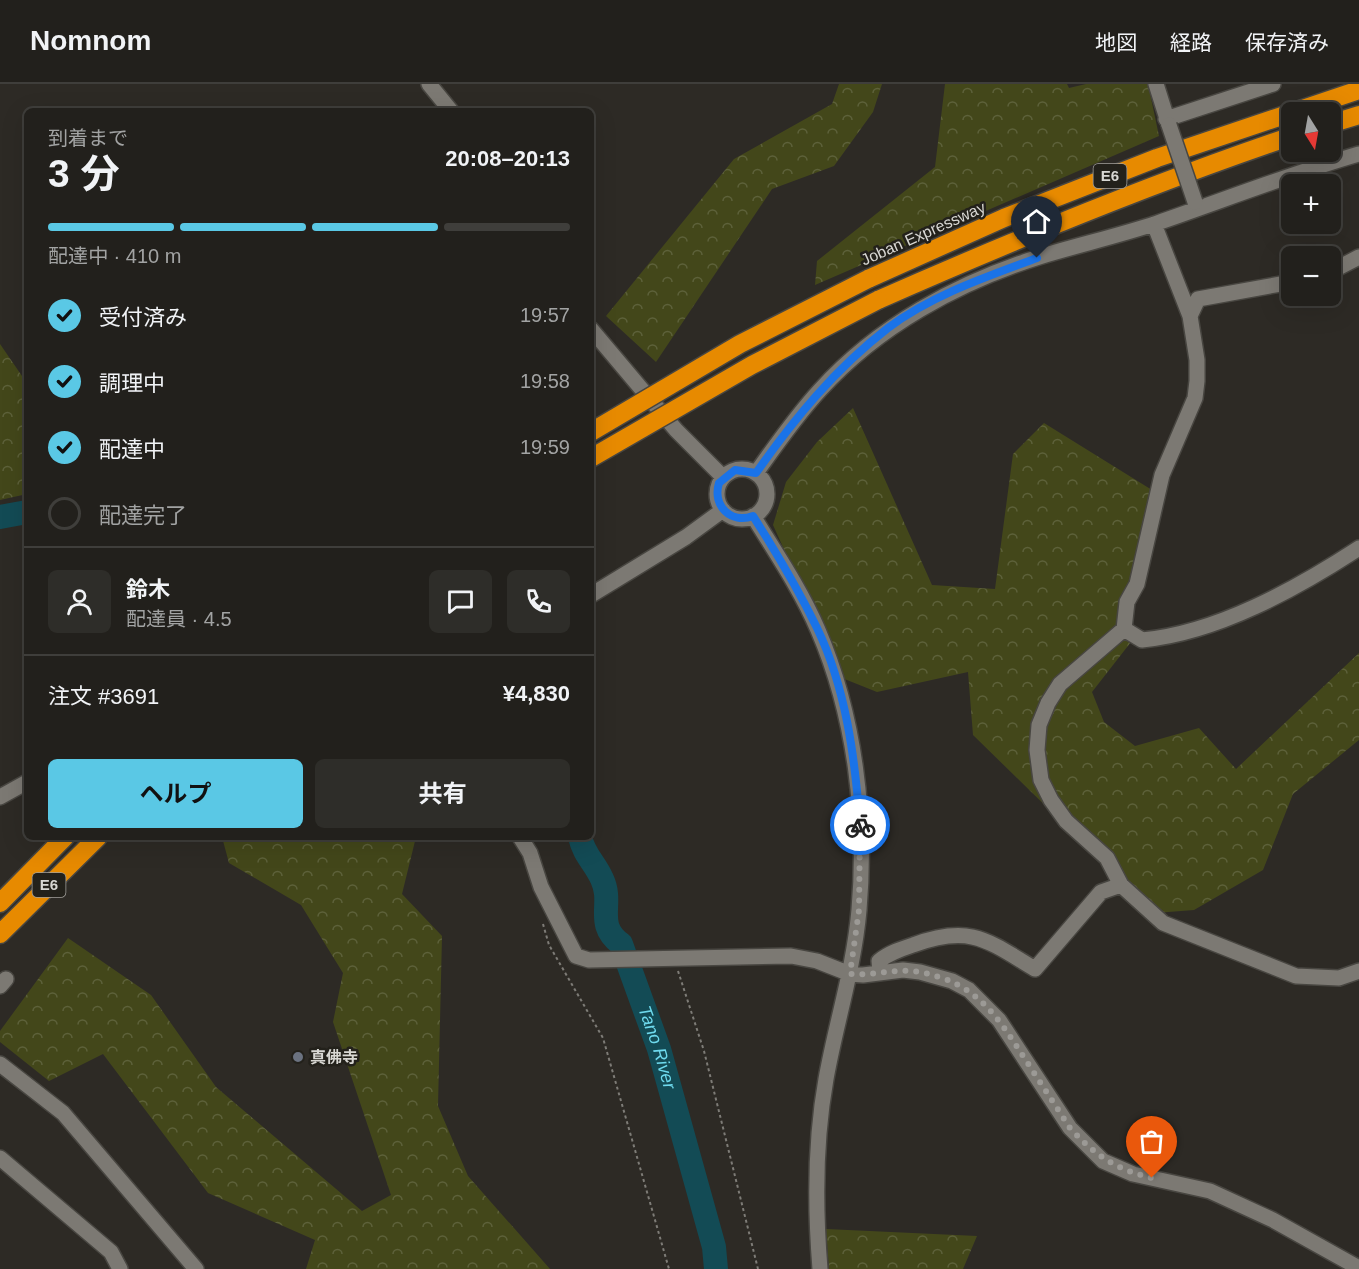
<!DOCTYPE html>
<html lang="ja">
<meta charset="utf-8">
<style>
body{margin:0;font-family:Arial,"Noto Sans JP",sans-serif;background:#2e2d29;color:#f1f3f6;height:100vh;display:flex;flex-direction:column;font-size:22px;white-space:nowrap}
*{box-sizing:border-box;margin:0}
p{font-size:20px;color:#a2a3a3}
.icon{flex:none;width:33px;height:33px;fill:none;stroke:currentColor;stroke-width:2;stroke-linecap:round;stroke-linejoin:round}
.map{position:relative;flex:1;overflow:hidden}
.details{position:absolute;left:24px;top:24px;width:570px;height:732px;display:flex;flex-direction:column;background:#22201c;border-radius:9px;box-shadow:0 6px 24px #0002,0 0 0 2px #3f3e3b}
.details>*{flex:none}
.needle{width:39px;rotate:169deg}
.tools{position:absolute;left:1281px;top:18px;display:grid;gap:12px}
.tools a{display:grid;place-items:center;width:60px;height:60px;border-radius:9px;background:#22201c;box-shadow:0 6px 24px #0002,0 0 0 2px #3f3e3b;font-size:30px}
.pin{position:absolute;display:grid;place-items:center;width:51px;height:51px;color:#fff;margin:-62px -26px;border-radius:50% 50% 50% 0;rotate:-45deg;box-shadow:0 0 6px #0007}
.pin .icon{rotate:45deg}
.courier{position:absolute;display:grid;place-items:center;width:60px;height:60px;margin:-30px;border:4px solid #1a73e8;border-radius:50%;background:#fff;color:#222;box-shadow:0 2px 8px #0007}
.head em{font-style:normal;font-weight:700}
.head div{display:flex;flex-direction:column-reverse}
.head{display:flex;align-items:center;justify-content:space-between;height:102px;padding:0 24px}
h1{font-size:39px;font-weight:700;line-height:45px}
.bar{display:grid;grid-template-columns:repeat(4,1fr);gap:9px 6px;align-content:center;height:72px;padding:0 24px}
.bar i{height:8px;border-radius:4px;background:#3f3e3b}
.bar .selected{background:#5ac8e5}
.bar p{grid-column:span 4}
.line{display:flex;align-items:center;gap:15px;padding:0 24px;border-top:2px solid #3f3e3b}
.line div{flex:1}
.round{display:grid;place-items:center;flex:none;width:63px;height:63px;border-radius:9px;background:#2e2d29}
ol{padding:0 24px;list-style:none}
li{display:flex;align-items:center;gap:18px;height:66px}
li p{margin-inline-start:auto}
li .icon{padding:6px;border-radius:50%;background:#5ac8e5;color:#111;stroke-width:4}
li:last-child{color:#a2a3a3}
li i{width:33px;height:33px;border:3px solid #3f3e3b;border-radius:50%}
.action{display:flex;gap:12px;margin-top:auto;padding:12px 24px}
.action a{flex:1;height:69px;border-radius:9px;background:#5ac8e5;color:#111;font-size:24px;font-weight:700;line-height:69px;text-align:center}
.action a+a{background:#2e2d29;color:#f1f3f6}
header{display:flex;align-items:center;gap:36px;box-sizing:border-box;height:84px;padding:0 30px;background:#22201c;border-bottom:2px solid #3f3e3b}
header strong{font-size:28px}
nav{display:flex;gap:33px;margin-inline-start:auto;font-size:21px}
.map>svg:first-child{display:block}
</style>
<header>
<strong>Nomnom</strong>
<nav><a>地図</a><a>経路</a><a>保存済み</a></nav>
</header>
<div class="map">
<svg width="1359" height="1185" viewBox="0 0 1359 1185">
<defs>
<pattern id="forest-crowns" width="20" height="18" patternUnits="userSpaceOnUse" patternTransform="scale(1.5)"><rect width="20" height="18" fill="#43471a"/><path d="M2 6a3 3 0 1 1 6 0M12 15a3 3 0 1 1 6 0" fill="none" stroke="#5d613a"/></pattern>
</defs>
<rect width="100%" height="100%" fill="#2d2a25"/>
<path fill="url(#forest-crowns)" d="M839,0H882L873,28L834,82L772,105L656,278L606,232L734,75L832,20Z
M945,0H1067L1069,4L1086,0H1148L1159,52L815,201L817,177L935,83Z
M0,260L22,292L27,291V410L0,416Z
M853,324L932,501L995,505L1013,370L1044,339L1152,406L1134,497L1122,517L1131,558L1092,608L1104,638L1135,662L1199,644L1236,685L1359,569V656L1293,710L1263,786L1194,826L1155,829L973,651L968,588L877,608L842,594L773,441L786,398L817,358Z
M222,753H416L402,810L442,852L438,1022L468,1092L550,1185H306L315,1156L208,1109L103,970L49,997L0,958V947L68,854L151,911L216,1003L362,1127L391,1111L333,938L343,889L301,821L229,779Z
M826,1145L977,1152L963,1185H829Z"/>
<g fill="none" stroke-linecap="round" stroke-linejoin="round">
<g stroke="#134b55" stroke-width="24">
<path d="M0,433L27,428"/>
<path id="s1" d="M580,753C584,771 595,779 602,795C614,820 594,840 621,860L659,965L714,1163L716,1185"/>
</g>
<g stroke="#484641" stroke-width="18">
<path id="minor" d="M429,0L451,27
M1156,0L1169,41
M1166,35L1273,0
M1154,140L1190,232L1197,276V297L1195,314L1162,391L1137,500L1127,518L1124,545L1060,600L1048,619L1039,641L1037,666L1041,696L1051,716L1066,737L1107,774L1121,801L1163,839L1296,892L1339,894L1359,887
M1330,188L1359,173
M1190,232L1198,215L1292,198
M591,245L676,346L723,393
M717 410a25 25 0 1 1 50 0a25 25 0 1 1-50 0Z
M756,389C776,361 796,332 820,306C878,242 957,199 1039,173C1078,161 1118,152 1157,139C1224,116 1290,90 1359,70
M753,432C776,469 801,506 818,546C855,632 867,733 859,826C854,884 836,939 826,995C815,1056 815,1123 820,1185
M591,511L686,453L723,426
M1124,545L1142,556C1217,549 1296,505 1359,464
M0,713L27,698
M520,753L530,769L541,803L576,872L589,876L791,872L817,877L850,890L863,891L903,886L920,888L952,897L969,906L999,936L1070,1044L1103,1077L1133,1090L1210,1107L1273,1136L1359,1184
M880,889L879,877C889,869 901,865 913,861C970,840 987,856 1035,885L1101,808L1121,801
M0,902L6,895
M0,980L63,1029L196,1185
M0,1074L111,1168L120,1185"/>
</g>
<g stroke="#484641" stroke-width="21">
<path id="highway" d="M1330,40L1359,31
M868,195L1004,134L1157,74L1359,6
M878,216C1014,156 1150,100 1292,52
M0,819L65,753
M0,850L98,753"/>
</g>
<path stroke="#7e7c77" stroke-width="2" stroke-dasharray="3 3" stroke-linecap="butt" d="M543,840L549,861L603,954L669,1185
M678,887L704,967L758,1185"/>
<use href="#minor" stroke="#7c7973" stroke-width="15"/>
<use href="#highway" stroke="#e78a00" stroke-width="18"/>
<g stroke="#484641" stroke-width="18" stroke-linecap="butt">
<path id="minor-bridge" d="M1169,41L1195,118"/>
</g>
<g stroke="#484641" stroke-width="21" stroke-linecap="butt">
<path id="highway-bridge" d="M591,348L740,260L868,195
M591,374L752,281L878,216"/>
</g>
<use href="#minor-bridge" stroke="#7c7973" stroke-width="15"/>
<use href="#highway-bridge" stroke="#e78a00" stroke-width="18"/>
</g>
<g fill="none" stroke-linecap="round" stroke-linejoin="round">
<path stroke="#9c9a96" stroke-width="6" stroke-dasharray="0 10.8" d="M860,741L859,826L850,890C873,892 896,884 919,888C975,898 996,930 1025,975C1040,998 1055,1021 1070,1044C1096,1072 1115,1085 1152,1094"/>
<path stroke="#1a73e8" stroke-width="8" d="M860,741C855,674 846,604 817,544C798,505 776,468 753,432C731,440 712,422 719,399L735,386L756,389C794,335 835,285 888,244C932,211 986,193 1037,174"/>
</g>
<circle fill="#6b7280" stroke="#23211b" stroke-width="2" cx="298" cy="973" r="6"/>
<g text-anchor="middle" stroke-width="5" stroke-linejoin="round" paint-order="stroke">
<g fill="#23211b" stroke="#a2a09c" stroke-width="1.5">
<rect x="1093.5" y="80" width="33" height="24" rx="4.5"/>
<rect x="32.5" y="789" width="33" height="24" rx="4.5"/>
</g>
<g font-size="15" font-weight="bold" fill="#d8d7d3">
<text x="1110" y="97">E6</text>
<text x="49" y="806">E6</text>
</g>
<g font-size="16" fill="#d8d7d3" stroke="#23211b">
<text transform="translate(923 149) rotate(-24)" y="6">Joban Expressway</text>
</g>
<g font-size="16" font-weight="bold" fill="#d8d7d3" stroke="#23211b" text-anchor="start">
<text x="310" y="979">真佛寺</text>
</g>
<g font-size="18" font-style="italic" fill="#6ed9ed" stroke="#23211b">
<text dy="6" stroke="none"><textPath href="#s1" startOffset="228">Tano River</textPath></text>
</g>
</g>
</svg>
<div class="tools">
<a><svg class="needle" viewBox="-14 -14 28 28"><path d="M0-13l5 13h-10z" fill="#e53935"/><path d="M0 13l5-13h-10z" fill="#a2a3a3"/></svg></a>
<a>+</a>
<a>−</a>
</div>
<div class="pin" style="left:1152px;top:1094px;background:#ea580c"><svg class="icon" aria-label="bag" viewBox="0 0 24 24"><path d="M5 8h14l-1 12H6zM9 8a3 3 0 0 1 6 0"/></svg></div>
<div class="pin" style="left:1037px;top:174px;background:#1f2937"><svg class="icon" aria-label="home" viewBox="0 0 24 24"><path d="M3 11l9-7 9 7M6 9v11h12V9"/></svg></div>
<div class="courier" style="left:860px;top:741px"><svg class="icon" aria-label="bike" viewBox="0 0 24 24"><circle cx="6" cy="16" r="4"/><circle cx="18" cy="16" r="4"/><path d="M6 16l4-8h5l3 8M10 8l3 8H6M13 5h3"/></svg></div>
<section class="details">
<div class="head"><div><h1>3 分</h1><p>到着まで</p></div><em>20:08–20:13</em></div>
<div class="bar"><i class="selected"></i><i class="selected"></i><i class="selected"></i><i></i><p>配達中 · 410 m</p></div>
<ol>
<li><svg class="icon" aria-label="check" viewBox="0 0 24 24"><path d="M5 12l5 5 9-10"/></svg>受付済み<p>19:57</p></li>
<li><svg class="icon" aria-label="check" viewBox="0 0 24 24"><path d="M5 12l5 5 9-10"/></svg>調理中<p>19:58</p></li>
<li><svg class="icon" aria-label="check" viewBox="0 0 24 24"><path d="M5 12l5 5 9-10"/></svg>配達中<p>19:59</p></li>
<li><i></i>配達完了</li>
</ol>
<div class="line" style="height:108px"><a class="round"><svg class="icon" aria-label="person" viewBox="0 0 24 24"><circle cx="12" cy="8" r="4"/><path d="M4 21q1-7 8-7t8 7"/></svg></a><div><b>鈴木</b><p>配達員 · 4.5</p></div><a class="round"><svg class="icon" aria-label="chat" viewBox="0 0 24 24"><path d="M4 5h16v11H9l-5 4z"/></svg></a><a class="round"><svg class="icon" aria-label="phone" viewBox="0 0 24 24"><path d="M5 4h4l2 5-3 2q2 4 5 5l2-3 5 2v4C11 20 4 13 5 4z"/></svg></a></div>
<div class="line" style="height:78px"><div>注文 #3691</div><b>¥4,830</b></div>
<div class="action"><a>ヘルプ</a><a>共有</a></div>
</section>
</div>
